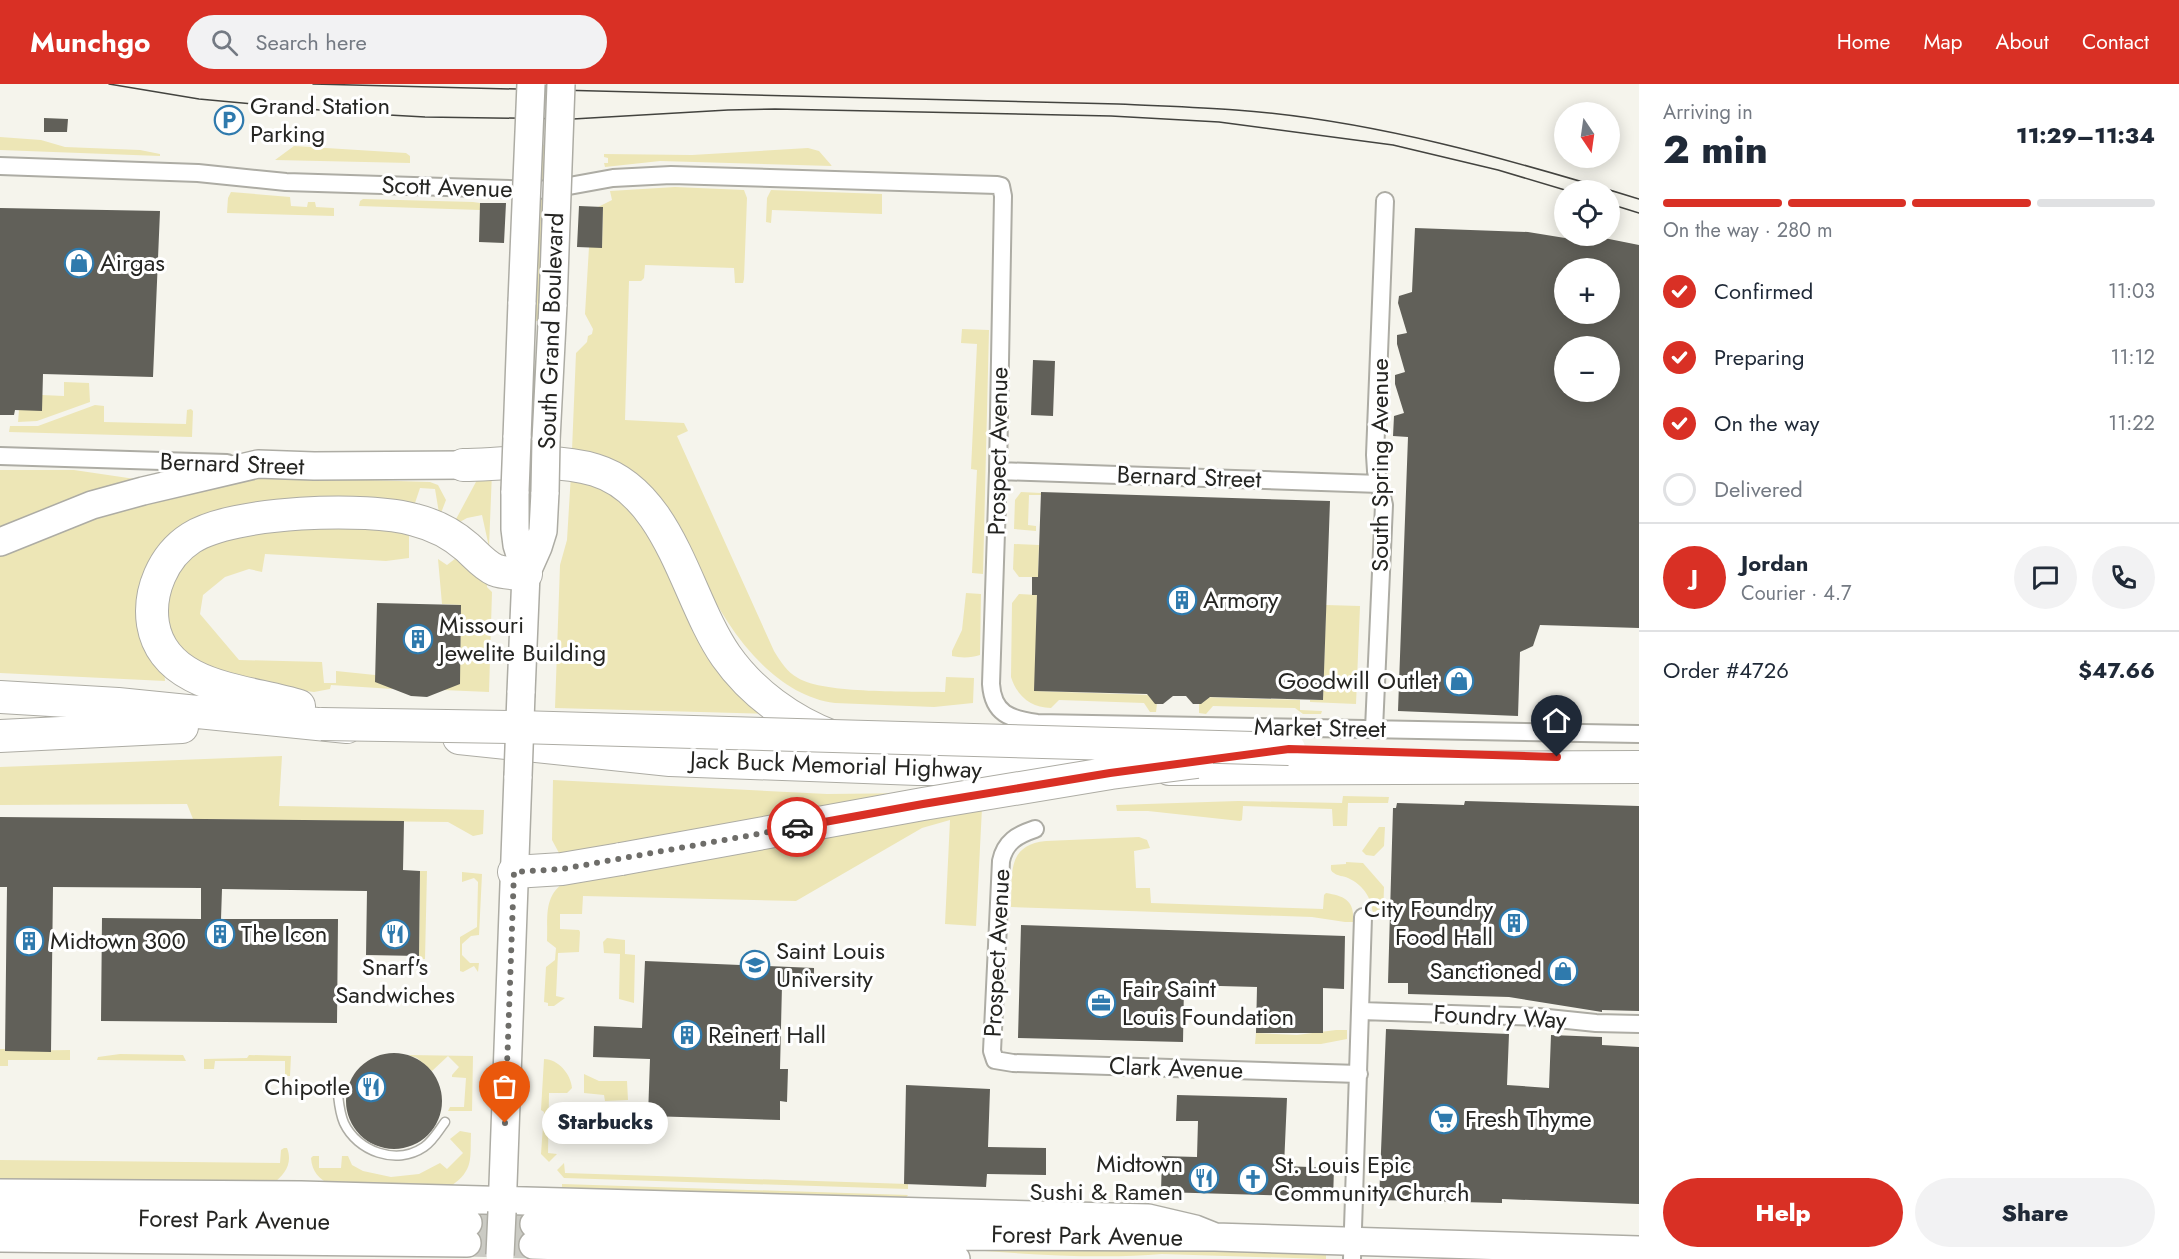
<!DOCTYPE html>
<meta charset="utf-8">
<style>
body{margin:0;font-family:Jost,sans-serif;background:#f2f2f3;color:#1f2937;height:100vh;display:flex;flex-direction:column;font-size:22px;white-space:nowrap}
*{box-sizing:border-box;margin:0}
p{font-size:20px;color:#747a83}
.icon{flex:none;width:33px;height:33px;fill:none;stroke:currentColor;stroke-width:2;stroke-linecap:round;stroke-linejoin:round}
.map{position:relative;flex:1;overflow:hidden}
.side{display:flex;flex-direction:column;background:#fff;width:540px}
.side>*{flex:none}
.needle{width:39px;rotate:167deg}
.fabs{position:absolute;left:1554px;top:18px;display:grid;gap:12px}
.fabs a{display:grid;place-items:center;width:66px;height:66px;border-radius:50%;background:#fff;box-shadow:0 3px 15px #0003;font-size:30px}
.pin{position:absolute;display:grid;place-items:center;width:51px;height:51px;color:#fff;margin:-62px -26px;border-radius:50% 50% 50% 0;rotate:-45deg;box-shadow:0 0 6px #0007}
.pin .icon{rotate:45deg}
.courier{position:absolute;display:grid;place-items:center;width:60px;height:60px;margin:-30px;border:4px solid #d93025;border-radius:50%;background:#fff;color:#222;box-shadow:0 2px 8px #0007}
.bubble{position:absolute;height:42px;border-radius:21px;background:#fff;box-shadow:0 3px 15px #0003;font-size:20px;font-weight:800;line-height:42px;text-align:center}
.summary em{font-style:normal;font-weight:800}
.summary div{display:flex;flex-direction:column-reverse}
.summary{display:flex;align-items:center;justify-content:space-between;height:102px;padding:0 24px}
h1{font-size:39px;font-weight:800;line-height:45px}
.bar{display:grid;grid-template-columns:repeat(4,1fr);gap:9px 6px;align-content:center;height:72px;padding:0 24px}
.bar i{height:8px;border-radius:4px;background:#e0e1e3}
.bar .selected{background:#d93025}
.bar p{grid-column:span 4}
.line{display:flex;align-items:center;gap:15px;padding:0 24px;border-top:2px solid #e0e1e3}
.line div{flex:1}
.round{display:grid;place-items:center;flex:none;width:63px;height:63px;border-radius:32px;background:#f2f2f3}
ol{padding:0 24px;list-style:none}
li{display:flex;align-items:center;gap:18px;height:66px}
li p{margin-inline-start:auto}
li .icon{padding:6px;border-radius:50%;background:#d93025;color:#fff;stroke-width:4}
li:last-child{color:#747a83}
li i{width:33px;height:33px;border:3px solid #e0e1e3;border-radius:50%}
.primary-button{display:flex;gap:12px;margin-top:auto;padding:12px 24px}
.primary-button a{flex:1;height:69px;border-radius:36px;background:#d93025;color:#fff;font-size:24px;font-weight:800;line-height:69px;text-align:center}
.primary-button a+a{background:#f2f2f3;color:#1f2937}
header{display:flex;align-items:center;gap:36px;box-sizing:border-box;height:84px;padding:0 30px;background:#d93025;color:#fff}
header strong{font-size:28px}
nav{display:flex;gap:33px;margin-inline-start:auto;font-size:21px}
.search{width:420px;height:54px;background:#f2f2f3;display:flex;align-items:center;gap:15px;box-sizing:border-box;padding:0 21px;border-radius:33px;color:#747a83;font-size:22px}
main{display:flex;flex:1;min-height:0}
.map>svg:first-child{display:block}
</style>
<header>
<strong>Munchgo</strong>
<div class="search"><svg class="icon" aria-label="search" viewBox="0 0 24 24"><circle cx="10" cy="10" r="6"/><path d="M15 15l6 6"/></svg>Search here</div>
<nav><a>Home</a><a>Map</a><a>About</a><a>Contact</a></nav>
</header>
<main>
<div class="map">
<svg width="1639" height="1175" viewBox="0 0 1639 1175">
<rect width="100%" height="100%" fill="#f5f4ec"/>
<path fill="#ede6b6" d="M0,53L41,56L65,63L140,66L160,70V72L0,66Z
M542,61H547L540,237H535Z
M294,62L406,69L410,72V79L275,76Z
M808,64L819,67L832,82L660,77L605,83L604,79H608V74L604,73V70L692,71Z
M675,103L744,106L747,114L744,195L743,199H735L734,184L645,181L644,194L641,197H629L625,336L684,339L688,347L677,352L774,567C780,577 787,588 798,594C824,610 911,607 945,608L946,593L974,594L973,619L934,623L835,619C771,611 725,542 700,488C693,473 688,457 680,442C666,418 632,386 607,374C597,368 584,367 572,366L576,269L587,258L588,252L592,250L593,245L585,230L589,163H602L603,123H598L612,116L610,107Z
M771,106L882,110V130L772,126L771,139L766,138L767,114Z
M231,108L290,113L291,122L307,123L308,118H315L316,123L334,124V132L227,129L228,114Z
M363,115L473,118L480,119V126L359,122L360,117Z
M962,245L989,246L983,490L972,489L977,386L971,385L977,260L961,259Z
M64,298L89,299L90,318L37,337L18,338L19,326L42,311L64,312Z
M95,321L104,322V338L186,340L187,326L191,325L193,327L192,353L9,348L10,342H38Z
M0,386H74L135,395L136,399L0,449Z
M492,388L489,463L482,431L467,434L458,439L455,437L477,396Z
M571,390L630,420L772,630L555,624L560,481L567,456Z
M272,393L430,398L438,401L446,416L441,429H439L435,405L420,404L414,422L274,420L155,480L165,597L0,589V468L119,424L240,398Z
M1021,408L1041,409V411H1029L1028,441L1036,442V447L1014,445L1015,416Z
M306,439L409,448V474L386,477L265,470L262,488L249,485L225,493L203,511L200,530L239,576L322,578L324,599H336V587L375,591L393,605L331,601L330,605L314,608L245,599L177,567L164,527L175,485L219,452Z
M1014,460L1039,461L1038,493H1019L1013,485Z
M460,471L487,497V503L492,508L489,608L443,606L460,590L461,521L442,520L438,475L447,481Z
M966,509L981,510L980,571C972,574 960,574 952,572V567L962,546Z
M1019,510L1037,511L1035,607L1152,611L1157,620L1156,628H1150L1144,619L1059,616L1051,624C1031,624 1017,612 1011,593L1012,519Z
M1326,521L1360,522L1356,620L1310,618V616H1323Z
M1204,613L1300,616V626L1322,627L1321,630H1303L1295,624L1213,622L1206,630L1199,629V620L1204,618Z
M282,672L279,722L484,726L483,750L473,752L448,738L193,735L187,720L0,721V683Z
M553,696L827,710L918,709L567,773L559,769L552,756Z
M1343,712L1389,713L1388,719H1348L1347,742H1333L1332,725L1243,722L1242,736L1240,737L1148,727H1117L1116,721L1238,717L1342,719Z
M982,724L976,842L945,840L950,736L922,744L796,817L583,812L582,830H560V845L579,846L580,848L579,868L558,869L556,912L565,914L554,922H548V919L544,918L546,883L555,876L556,864L547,857C548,831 543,812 567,796Z
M1379,743H1385L1384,762L1374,772L1366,771L1362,767Z
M1139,753L1147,756L1150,764L1134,767L1136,804H1150L1151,819L1323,825L1324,811L1326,809C1345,812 1355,817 1353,838H1345L1312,833L1011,823C1013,792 1005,761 1046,757Z
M1346,778L1363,779L1384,803L1383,834L1373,833C1373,816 1364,801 1348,794C1344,792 1337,792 1334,789C1330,787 1331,784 1331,781L1346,780Z
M420,787H427L425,875H419Z
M462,788L482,790L479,851L471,852L462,860V871L470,879H479L478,888L474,882L463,888L460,887V853L477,843L478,798L474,794L462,798Z
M607,854L625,856V870L635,871L634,919L619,915L620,870L604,869L603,858Z
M1336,946H1347V955L1321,960H1255L1256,949L1297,951Z
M0,965H5V967L70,966V976H8V982H0Z
M120,970L183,971L186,977L97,976L98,973Z
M249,971L291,972L290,992H285V977H215L214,985H204V975L247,974Z
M408,971L473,972L472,1027H448L450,1023H464L466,994L452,993V991L459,983L448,972L432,987L417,974Z
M544,975C558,975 571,990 572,1004L567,1009H549L548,1069L557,1070L549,1078L541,1070L544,1028L541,1026Z
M584,990L599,997H627L628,1016L605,1017L604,1011L584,1009Z
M460,1047L471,1049C470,1075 474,1086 451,1102L331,1101C319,1095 312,1088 311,1074L313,1072H319V1084H341L342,1072H348L352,1081L363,1087L391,1093L419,1090L440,1079L447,1085L463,1069L450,1055Z
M284,1064H287C293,1079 285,1091 272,1100L0,1099V1076L280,1079L281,1066Z
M564,1079L565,1089L908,1100V1105L564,1094L557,1086Z
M562,1100L908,1111L903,1117L562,1105Z
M974,1163L1326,1166V1175H1324L1162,1170C1106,1175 1032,1171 974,1166Z"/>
<path fill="#616059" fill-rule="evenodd" d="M44,34L68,35L67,48H44Z
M480,119H506L504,159L479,158Z
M579,122L603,123L602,164L577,163Z
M0,124L160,127L153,293L43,290L42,327L15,326L14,331H0Z
M1415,144L1528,148L1565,154L1578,160L1584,152H1594L1639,161V544L1540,541L1533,562L1520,568L1518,632L1398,627L1408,353L1393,352L1394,332L1404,329L1395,300V291L1405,288L1397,260V251L1407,249L1398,219L1399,212L1412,208ZM1564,184H1610V230H1564ZM1564,262H1610V308H1564Z
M1033,276L1055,277L1053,332L1031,331Z
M1041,408L1330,417L1323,616L1210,613L1201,620H1193L1186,612H1173L1163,620H1155L1147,610L1034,607L1037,511H1032V493H1038Z
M377,519L461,521L460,600L427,613L411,612L375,598Z
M1465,717L1639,722V927L1602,926V928L1509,913L1408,910V899H1388L1393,724H1396L1397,719L1464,721Z
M0,733L404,737L403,786L420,787L419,872L366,871L367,807L222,805L221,835H338L337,939L101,937L102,834L201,835V804L53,803L51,968L5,967L7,803H0Z
M1021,841L1345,852L1344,905L1323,904V949H1256L1257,903L1184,901L1183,958L1018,954Z
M645,877L814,884V902L782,901L780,985H788L787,1018L780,1017V1036L648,1032L650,975L593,973L594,942L642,944Z
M1386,945L1509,950L1507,1001L1549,1004L1551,951L1602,953V961L1639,963V1120L1502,1115V1119L1379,1116Z
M346 1017a48 48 0 1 1 96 0a48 48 0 1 1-96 0Z
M906,1001L990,1005L988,1063L1046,1064V1091L987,1090L986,1103L904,1100Z
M1177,1011L1287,1014L1284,1082L1334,1084L1333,1116L1302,1115V1112L1161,1108L1162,1072L1197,1073L1198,1037H1176Z"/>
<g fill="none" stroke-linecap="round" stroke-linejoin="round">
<path stroke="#cbcbc4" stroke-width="27" stroke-dasharray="27 14" stroke-linecap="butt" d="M468,1139L534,1140
M467,1159L533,1161"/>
<g stroke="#adaca4" stroke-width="11">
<path id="lane" d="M338,1011C339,1020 340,1030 344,1039C357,1067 396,1082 424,1063C433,1057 439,1046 445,1038"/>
</g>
<g stroke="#adaca4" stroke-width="20">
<path id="street" d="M0,82L198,89L286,98L538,106L558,104L613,94L671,91L997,101L1001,102L1003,112L998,387L991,600C993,630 1010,635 1037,639L1639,650
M0,372L227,379
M998,387L1380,400
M1374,645L1384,421L1376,387L1375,371L1385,117
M1035,745C1017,751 1005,758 1001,777L992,967L995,976L1013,979L1359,990
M1361,927L1538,933L1596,939L1639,940
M1352,1175L1363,833"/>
</g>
<g stroke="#adaca4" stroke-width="30">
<path id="primary" d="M517,354L522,218
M546,356L553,220
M515,407V445L517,461L526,490L521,609
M0,458L92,421L143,407L258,380L314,382L463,381
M526,490L538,463L543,447L545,408
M0,1109L301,1111L1148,1134L1195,1145L1215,1153
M502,1128L518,692
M0,1132L468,1139
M534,1140L919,1152L1215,1153L1639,1166
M0,1154L467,1159
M533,1161L956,1175"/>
</g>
<g stroke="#adaca4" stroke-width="34">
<path id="highway" d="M463,381C506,380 554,374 595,386C671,409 686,515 726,572C752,609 791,637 833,653
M0,613L118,620L347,643
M299,622C250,606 164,606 153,540C148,508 163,472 191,454C232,427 368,422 415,436C435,441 451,449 467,463C476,471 484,481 495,486C505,490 516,489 526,490
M0,652L182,643
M459,654L670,676L918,685H1077
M1169,685L1639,683
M514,788L562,785L621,775"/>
</g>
<use href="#lane" stroke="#fff" stroke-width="8"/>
<use href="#street" stroke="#fff" stroke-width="16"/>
<use href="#primary" stroke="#fff" stroke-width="27"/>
<use href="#highway" stroke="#fff" stroke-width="32"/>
<path stroke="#43433f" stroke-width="1.5" d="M109,0L199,15L353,29L425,33L573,35L728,26L775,25L1111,32L1219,38L1393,61L1498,86L1565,106
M313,0L1118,20C1157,22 1196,23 1236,26C1372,36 1509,75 1639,115
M1610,120L1639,129"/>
<g stroke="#adaca4" stroke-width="30" stroke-linecap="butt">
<path id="primary-bridge" d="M522,218L531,0
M553,220L561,0
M515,407L517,354
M545,408L546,356
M518,692L521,609
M500,1171L502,1128"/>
</g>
<g stroke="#adaca4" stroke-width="34" stroke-linecap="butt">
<path id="highway-bridge" d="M321,640L518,643L1289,665
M621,775L923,720L1111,689L1197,678"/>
</g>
<use href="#primary-bridge" stroke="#fff" stroke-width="27"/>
<use href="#highway-bridge" stroke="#fff" stroke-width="32"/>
</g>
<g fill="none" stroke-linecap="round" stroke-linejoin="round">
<path stroke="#6e6d69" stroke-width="6" stroke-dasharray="0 10.8" d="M505,1039L514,788L562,785L797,743"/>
<path stroke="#d93025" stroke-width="8" d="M797,743L923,720L1110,689L1289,665L1557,673"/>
</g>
<defs>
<g id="parking-ring" transform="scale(1.5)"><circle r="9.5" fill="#fff" stroke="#2f7aad" stroke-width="1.5"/><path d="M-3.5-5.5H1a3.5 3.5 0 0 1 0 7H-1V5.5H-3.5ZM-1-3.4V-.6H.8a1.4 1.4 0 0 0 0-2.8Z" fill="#2f7aad"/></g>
<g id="shop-ring" transform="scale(1.5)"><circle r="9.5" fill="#fff" stroke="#2f7aad" stroke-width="1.5"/><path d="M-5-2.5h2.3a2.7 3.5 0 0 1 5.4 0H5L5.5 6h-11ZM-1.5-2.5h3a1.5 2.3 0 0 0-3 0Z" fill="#2f7aad"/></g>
<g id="building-ring" transform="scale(1.5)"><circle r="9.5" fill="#fff" stroke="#2f7aad" stroke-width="1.5"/><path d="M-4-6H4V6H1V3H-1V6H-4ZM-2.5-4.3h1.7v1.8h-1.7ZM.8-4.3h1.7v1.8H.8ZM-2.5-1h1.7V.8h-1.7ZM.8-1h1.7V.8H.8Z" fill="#2f7aad"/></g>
<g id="restaurant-ring" transform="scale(1.5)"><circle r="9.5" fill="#fff" stroke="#2f7aad" stroke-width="1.5"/><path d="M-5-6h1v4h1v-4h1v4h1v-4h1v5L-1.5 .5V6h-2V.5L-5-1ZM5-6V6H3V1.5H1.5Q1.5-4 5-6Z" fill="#2f7aad"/></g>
<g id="university-ring" transform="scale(1.5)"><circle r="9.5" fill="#fff" stroke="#2f7aad" stroke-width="1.5"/><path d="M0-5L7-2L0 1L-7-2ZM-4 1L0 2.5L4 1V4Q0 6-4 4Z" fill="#2f7aad"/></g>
<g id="office-ring" transform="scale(1.5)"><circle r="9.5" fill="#fff" stroke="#2f7aad" stroke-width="1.5"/><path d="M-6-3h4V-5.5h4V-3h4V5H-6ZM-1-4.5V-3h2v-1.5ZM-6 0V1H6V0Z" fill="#2f7aad"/></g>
<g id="supermarket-ring" transform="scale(1.5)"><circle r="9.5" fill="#fff" stroke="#2f7aad" stroke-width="1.5"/><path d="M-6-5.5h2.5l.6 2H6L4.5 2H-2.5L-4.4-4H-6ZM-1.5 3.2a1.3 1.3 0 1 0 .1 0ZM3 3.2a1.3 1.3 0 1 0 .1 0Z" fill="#2f7aad"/></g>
<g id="church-ring" transform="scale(1.5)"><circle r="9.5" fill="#fff" stroke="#2f7aad" stroke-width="1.5"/><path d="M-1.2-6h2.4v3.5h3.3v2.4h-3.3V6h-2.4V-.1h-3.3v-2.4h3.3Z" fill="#2f7aad"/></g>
</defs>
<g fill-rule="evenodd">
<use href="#parking-ring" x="229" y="36"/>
<use href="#shop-ring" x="79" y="179"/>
<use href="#building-ring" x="1182" y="516"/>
<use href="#building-ring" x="418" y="555"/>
<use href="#shop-ring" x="1459" y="597"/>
<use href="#building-ring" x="1514" y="839"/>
<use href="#building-ring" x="220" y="850"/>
<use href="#restaurant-ring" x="395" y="850"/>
<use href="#building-ring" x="29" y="857"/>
<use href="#university-ring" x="755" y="881"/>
<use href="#shop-ring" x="1563" y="887"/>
<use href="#office-ring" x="1101" y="919"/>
<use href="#building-ring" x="687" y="951"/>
<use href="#restaurant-ring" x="371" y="1003"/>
<use href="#supermarket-ring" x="1444" y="1035"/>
<use href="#restaurant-ring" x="1204" y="1094"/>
<use href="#church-ring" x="1253" y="1095"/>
</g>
<g text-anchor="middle" stroke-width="6" stroke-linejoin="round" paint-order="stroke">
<g font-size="24" fill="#252522" stroke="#fff" text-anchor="start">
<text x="250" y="30">Grand Station<tspan x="250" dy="28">Parking</tspan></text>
<text x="100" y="187">Airgas</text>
<text x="1203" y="524">Armory</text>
<text x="439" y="549">Missouri<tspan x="439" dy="28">Jewelite Building</tspan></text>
<text x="1438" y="605" text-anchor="end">Goodwill Outlet</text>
<text x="1493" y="833" text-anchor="end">City Foundry<tspan x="1493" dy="28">Food Hall</tspan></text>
<text x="241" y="858">The Icon</text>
<text x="50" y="865">Midtown 300</text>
<text x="776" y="875">Saint Louis<tspan x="776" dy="28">University</tspan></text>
<text x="395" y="891" text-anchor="middle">Snarf's<tspan x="395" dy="28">Sandwiches</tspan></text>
<text x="1542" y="895" text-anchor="end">Sanctioned</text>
<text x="1122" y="913">Fair Saint<tspan x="1122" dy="28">Louis Foundation</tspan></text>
<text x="708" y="959">Reinert Hall</text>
<text x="350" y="1011" text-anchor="end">Chipotle</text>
<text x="1465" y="1043">Fresh Thyme</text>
<text x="1183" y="1088" text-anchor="end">Midtown<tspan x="1183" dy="28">Sushi &amp; Ramen</tspan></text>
<text x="1274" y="1089">St. Louis Epic<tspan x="1274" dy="28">Community Church</tspan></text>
</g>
<g font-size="24" fill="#252522" stroke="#fff">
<text transform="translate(447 103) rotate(2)" y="8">Scott Avenue</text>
<text transform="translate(551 247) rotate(-88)" y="8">South Grand Boulevard</text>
<text transform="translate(998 367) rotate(-89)" y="8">Prospect Avenue</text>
<text transform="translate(232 380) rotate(2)" y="8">Bernard Street</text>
<text transform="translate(1380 381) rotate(-90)" y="8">South Spring Avenue</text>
<text transform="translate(1189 393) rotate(2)" y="8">Bernard Street</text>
<text transform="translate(1320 644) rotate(1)" y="8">Market Street</text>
<text transform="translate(836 681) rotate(2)" y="8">Jack Buck Memorial Highway</text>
<text transform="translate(997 869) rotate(-87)" y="8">Prospect Avenue</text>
<text transform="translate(1500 933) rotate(3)" y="8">Foundry Way</text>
<text transform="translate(1176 984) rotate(2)" y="8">Clark Avenue</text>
<text transform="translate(234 1136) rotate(1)" y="8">Forest Park Avenue</text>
<text transform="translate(1087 1152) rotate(1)" y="8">Forest Park Avenue</text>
</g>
</g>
</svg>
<div class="fabs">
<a><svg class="needle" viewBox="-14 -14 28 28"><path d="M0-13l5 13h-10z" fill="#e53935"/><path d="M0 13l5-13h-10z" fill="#747a83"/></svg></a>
<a><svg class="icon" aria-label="locate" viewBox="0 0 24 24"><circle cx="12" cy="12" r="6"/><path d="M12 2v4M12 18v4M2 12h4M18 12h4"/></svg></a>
<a>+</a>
<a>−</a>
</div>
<div class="pin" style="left:505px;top:1039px;background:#ea580c"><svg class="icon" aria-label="bag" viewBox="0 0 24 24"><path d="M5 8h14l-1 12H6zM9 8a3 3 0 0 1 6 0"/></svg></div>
<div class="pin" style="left:1557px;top:673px;background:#1f2937"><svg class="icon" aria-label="home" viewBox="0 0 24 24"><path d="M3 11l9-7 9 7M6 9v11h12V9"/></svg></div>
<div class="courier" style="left:797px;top:743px"><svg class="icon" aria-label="car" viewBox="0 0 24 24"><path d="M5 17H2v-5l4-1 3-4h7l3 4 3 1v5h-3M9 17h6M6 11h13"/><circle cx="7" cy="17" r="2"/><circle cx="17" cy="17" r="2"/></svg></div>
<div class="bubble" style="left:542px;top:1018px;width:126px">Starbucks</div>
</div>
<section class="side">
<div class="summary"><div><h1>2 min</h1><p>Arriving in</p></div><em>11:29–11:34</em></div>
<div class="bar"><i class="selected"></i><i class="selected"></i><i class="selected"></i><i></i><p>On the way · 280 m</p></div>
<ol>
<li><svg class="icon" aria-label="check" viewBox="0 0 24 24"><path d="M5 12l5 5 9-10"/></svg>Confirmed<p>11:03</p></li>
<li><svg class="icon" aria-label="check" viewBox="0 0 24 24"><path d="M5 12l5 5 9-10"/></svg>Preparing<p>11:12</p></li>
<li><svg class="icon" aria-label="check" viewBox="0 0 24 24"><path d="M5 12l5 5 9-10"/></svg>On the way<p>11:22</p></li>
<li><i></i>Delivered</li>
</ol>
<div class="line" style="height:108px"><b class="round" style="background:#d93025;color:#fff">J</b><div><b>Jordan</b><p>Courier · 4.7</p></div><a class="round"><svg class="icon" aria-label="chat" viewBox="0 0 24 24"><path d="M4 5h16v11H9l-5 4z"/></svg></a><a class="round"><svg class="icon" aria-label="phone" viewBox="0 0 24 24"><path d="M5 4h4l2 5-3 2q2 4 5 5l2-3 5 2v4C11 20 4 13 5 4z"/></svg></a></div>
<div class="line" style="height:78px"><div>Order #4726</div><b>$47.66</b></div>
<div class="primary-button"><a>Help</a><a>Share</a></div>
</section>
</main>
